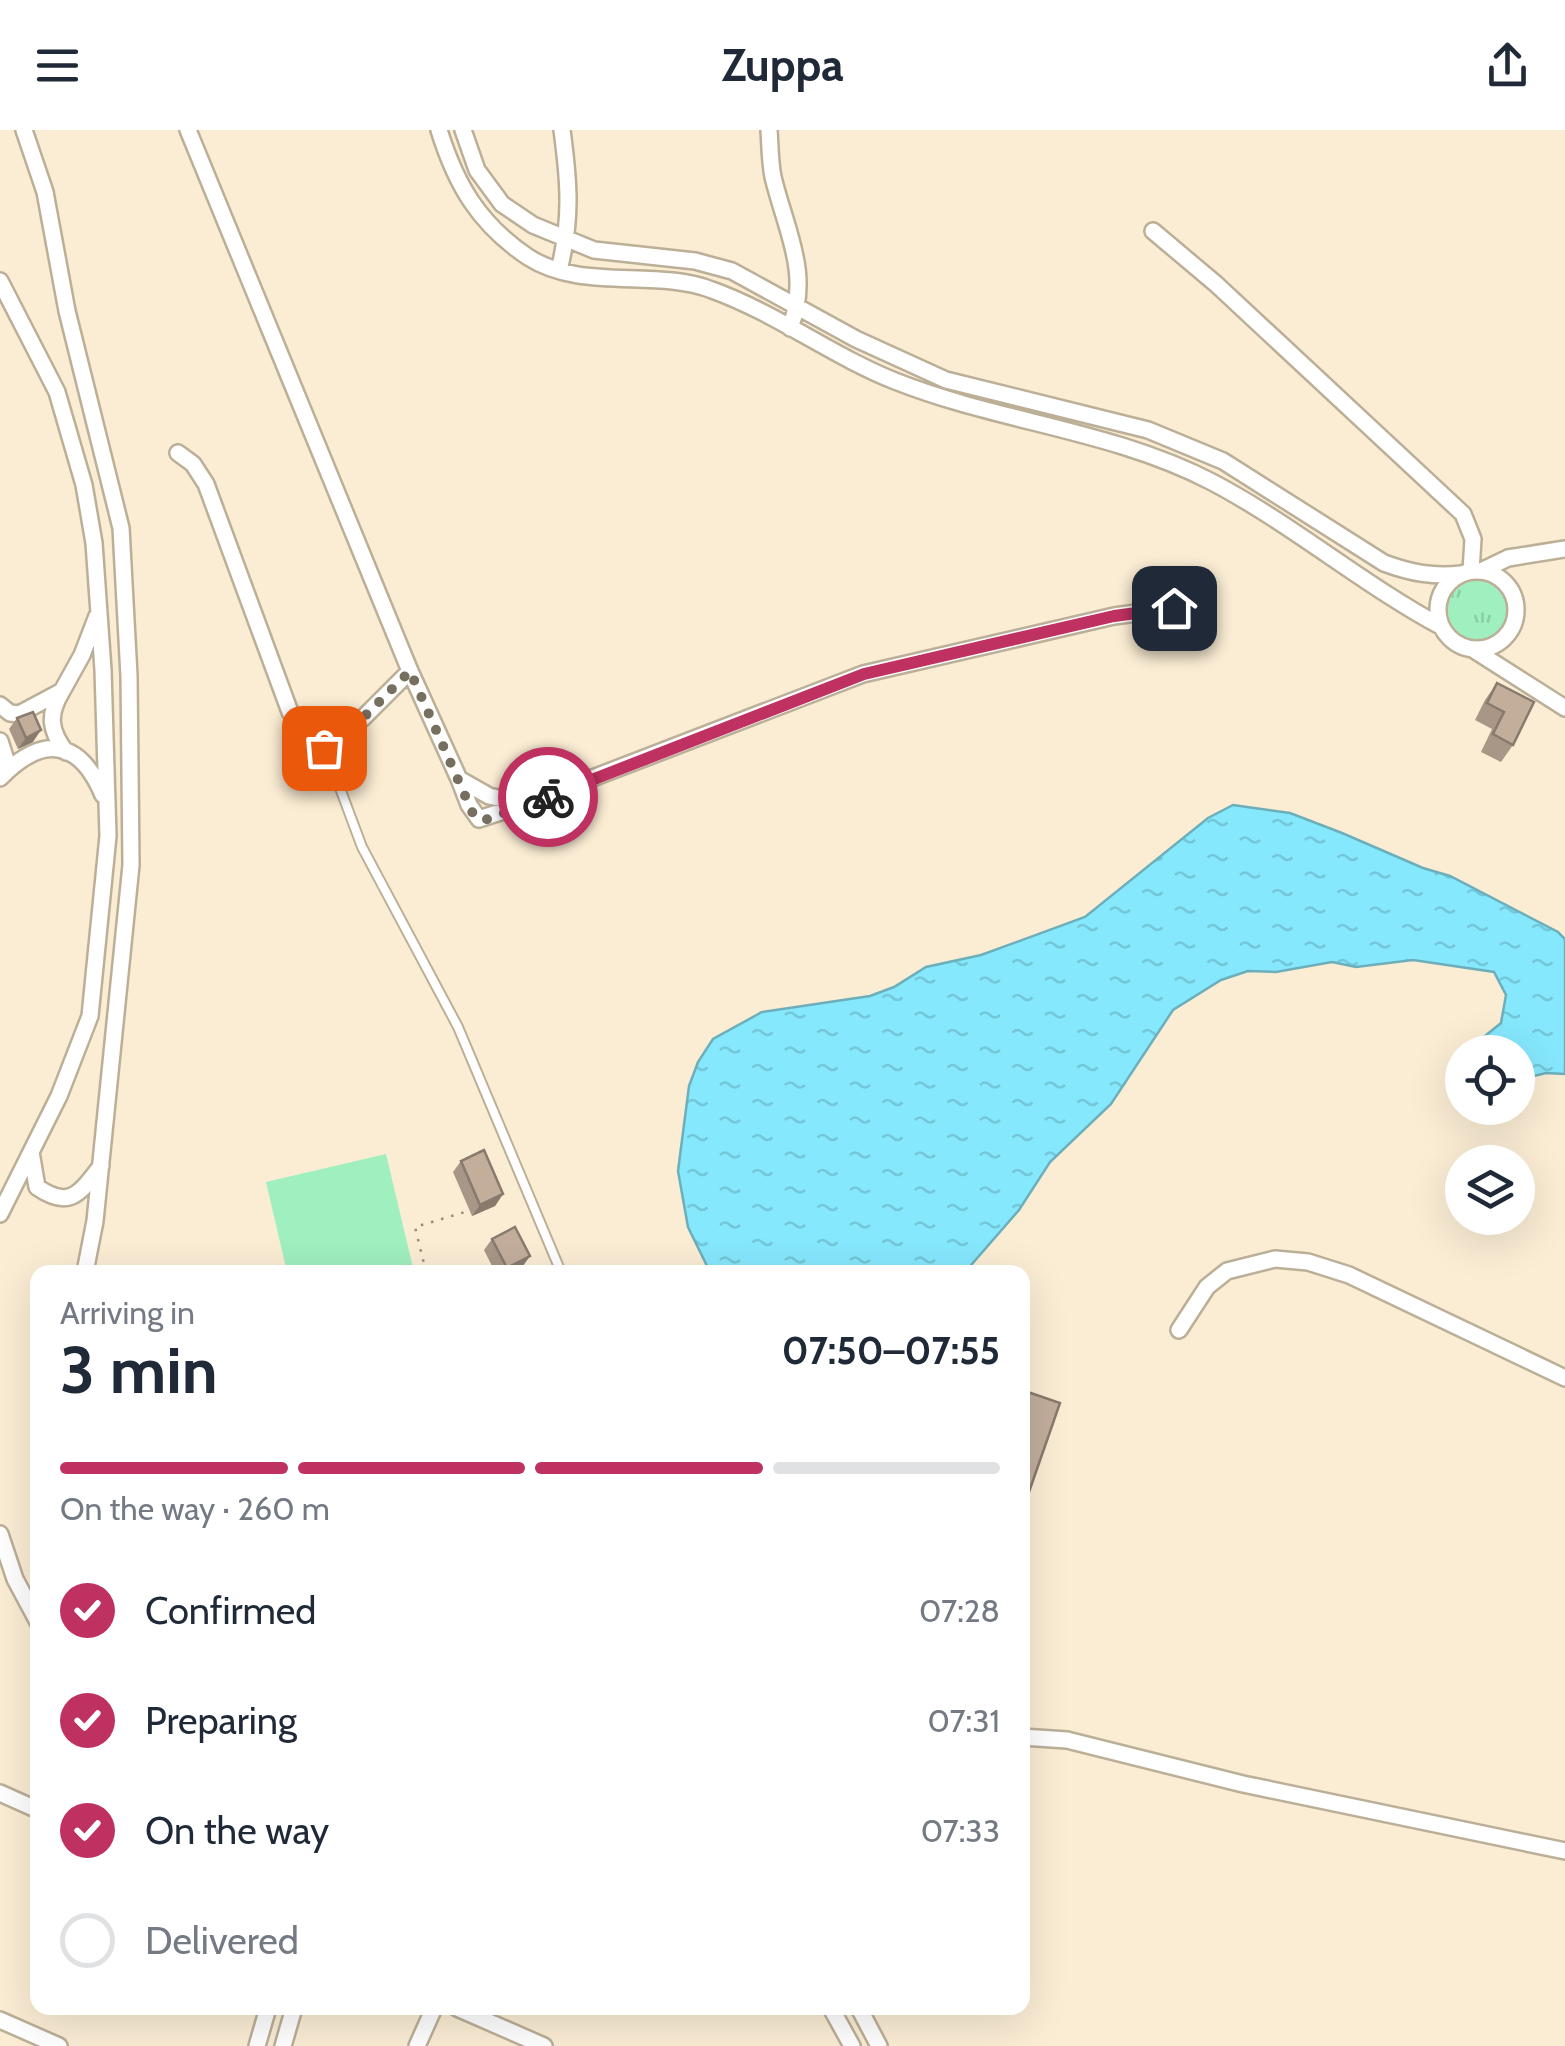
<!DOCTYPE html>
<meta charset="utf-8">
<style>
body{margin:0;font-family:Cabin,sans-serif;background:#f2f2f3;color:#1f2937;height:100vh;display:flex;flex-direction:column;font-size:38px;white-space:nowrap}
*{box-sizing:border-box;margin:0}
p{font-size:32px;color:#747a83}
.icon{flex:none;width:55px;height:55px;fill:none;stroke:currentColor;stroke-width:2;stroke-linecap:round;stroke-linejoin:round}
.map{position:relative;flex:1;overflow:hidden}
.details{position:absolute;left:30px;top:1135px;width:1000px;height:750px;display:flex;flex-direction:column;background:#fff;border-radius:20px;box-shadow:0 10px 40px #0002}
.details>*{flex:none}
.fabs{position:absolute;left:1445px;top:905px;display:grid;gap:20px}
.fabs a{display:grid;place-items:center;width:90px;height:90px;border-radius:50%;background:#fff;box-shadow:0 10px 40px #0002;font-size:50px}
.pin{position:absolute;display:grid;place-items:center;width:85px;height:85px;color:#fff;margin:-42px;border-radius:20px;box-shadow:0 5px 15px #0006}
.courier{position:absolute;display:grid;place-items:center;width:100px;height:100px;margin:-50px;border:8px solid #bf3160;border-radius:50%;background:#fff;color:#222;box-shadow:0 2px 12px #0007}
.headline em{font-style:normal;font-weight:700}
.headline div{display:flex;flex-direction:column-reverse}
.headline{display:flex;align-items:center;justify-content:space-between;height:170px;padding:0 30px}
h1{font-size:65px;font-weight:700;line-height:75px}
.bar{display:grid;grid-template-columns:repeat(4,1fr);gap:15px 10px;align-content:center;height:120px;padding:0 30px}
.bar i{height:12px;border-radius:8px;background:#e0e1e3}
.bar .active{background:#bf3160}
.bar p{grid-column:span 4}
ol{padding:0 30px;list-style:none}
li{display:flex;align-items:center;gap:30px;height:110px}
li p{margin-inline-start:auto}
li .icon{padding:10px;border-radius:50%;background:#bf3160;color:#fff;stroke-width:4}
li:last-child{color:#747a83}
li i{width:55px;height:55px;border:5px solid #e0e1e3;border-radius:50%}
header{display:flex;justify-content:space-between;align-items:center;height:130px;padding:0 30px;background:#fff;font-size:45px;font-weight:700}
.map>svg:first-child{display:block}
</style>
<header><svg class="icon" aria-label="menu" viewBox="0 0 24 24"><path d="M4 6h16M4 12h16M4 18h16"/></svg>Zuppa<svg class="icon" aria-label="share" viewBox="0 0 24 24"><path d="M12 15V3M7 8l5-5 5 5M5 13v7h14v-7"/></svg></header>
<div class="map">
<svg width="1565" height="1916" viewBox="0 0 1565 1916">
<defs>
<pattern id="grass-tufts" width="24" height="20" patternUnits="userSpaceOnUse" patternTransform="scale(2.5)"><rect width="24" height="20" fill="#9fefbf"/><path d="M3 7l-1-3M5 7V3M7 7l1-3M15 17l-1-3M17 17v-4M19 17l1-3" fill="none" stroke="#89cda4"/></pattern>
<pattern id="water-ripples" width="26" height="14" patternUnits="userSpaceOnUse" patternTransform="scale(2.5)"><rect width="26" height="14" fill="#86e8fd"/><path d="M2 4q2-2 4 0t4 0M15 11q2-2 4 0t4 0" fill="none" stroke="#74c7d9"/></pattern>
</defs>
<rect width="100%" height="100%" fill="#fbedd4"/>
<path fill="url(#grass-tufts)" d="M1448 480a30 30 0 1 1 60 0a30 30 0 1 1-60 0Z"/>
<path fill="#9fefbf" d="M386,1024L414,1142H287L266,1052Z"/>
<path fill="url(#water-ripples)" stroke="#6cafbb" stroke-width="2.5" d="M1233,675L1290,683L1342,703L1423,738L1450,746L1558,802L1565,809V944L1546,943L1518,950V922H1475L1480,910L1501,893L1506,865L1494,842L1413,830L1356,837L1332,832L1276,842L1248,841L1221,850L1173,880L1111,974L1050,1032L1019,1080L965,1142H710L688,1097L678,1041L689,956L698,932L713,909L762,882L870,866L894,857L926,837L981,825L1085,787L1208,688Z"/>
<g fill="none" stroke-linecap="round" stroke-linejoin="round">
<g stroke="#bcaf98" stroke-width="12">
<path id="service" d="M325,618L362,717L458,897L561,1142"/>
</g>
<g stroke="#bcaf98" stroke-width="20">
<path id="minor" d="M24,0L45,62L67,181L121,398L129,546L131,735L95,1091L85,1142
M188,0L410,541L459,649
M439,0C456,55 479,94 528,127C582,162 655,138 712,160C776,183 832,226 895,251C998,292 1112,300 1212,352C1292,394 1362,454 1442,497
M463,0L477,40L502,74L533,95L594,120L695,131L732,141L856,209L946,250L1148,300L1223,331L1384,433C1411,443 1433,447 1461,444
M769,0C770,15 770,32 773,47C786,101 811,143 790,198
M1153,101L1216,154L1463,384L1473,409L1471,441
M559,140C572,89 569,52 562,0
M0,151L57,262L84,355L94,413L103,540L108,706L90,886L59,966L0,1084
M178,323L193,334L206,354L290,582L311,613L325,618L363,588L410,541
M1438 480a39 39 0 1 1 78 0a39 39 0 1 1-78 0Z
M1481,441L1508,428L1565,419
M1474,520L1565,578
M62,561C48,584 49,600 66,622
M0,575L10,583L19,584L62,561L82,525L97,486
M0,611L6,630L2,645
M0,648C42,605 79,608 103,665
M459,649L489,666L525,674L479,689L469,675Z
M525,674L863,544L1114,486L1174,478
M31,1022L37,1057C70,1080 80,1063 101,1036
M1179,1200L1207,1157L1227,1141L1275,1129L1308,1132L1349,1145L1565,1248
M0,1404L15,1449L38,1492
M1022,1607L1067,1610L1243,1654L1565,1721
M0,1663L38,1680
M457,1878L544,1916
M831,1878L852,1916
M859,1878L879,1916
M0,1890L59,1916
M257,1916L268,1878
M283,1916L294,1878
M417,1916L434,1878"/>
</g>
<path stroke="#968c7b" stroke-width="2.5" stroke-dasharray="2.5 8" stroke-linecap="butt" d="M426,1142L415,1097L465,1082"/>
<use href="#service" stroke="#fff" stroke-width="8"/>
<use href="#minor" stroke="#fff" stroke-width="15"/>
</g>
<path fill="#a89686" d="M1497,553L1513,615L1501,632L1481,622L1492,599L1475,590L1485,570Z
M17,588L33,612L18,619L9,599Z
M461,1031L503,1064L495,1076L472,1086L453,1042Z
M492,1109L530,1126L522,1137L513,1142H495L484,1120Z"/>
<path fill="#887a6d" d="M41,600L33,612L18,619L26,608Z
M503,1064L495,1076L472,1086L480,1075Z
M530,1126L522,1137L513,1142H504L507,1138Z"/>
<path fill="#c3ae9c" stroke="#887a6d" stroke-width="2.5" d="M1497,553L1534,572L1513,615L1493,604L1504,582L1487,573Z
M33,582L41,600L26,608L17,588Z
M484,1020L503,1064L480,1075L461,1031Z
M515,1097L530,1126L507,1138L492,1109Z
M1022,1260L1060,1273L1022,1382Z"/>
<g fill="none" stroke-linecap="round" stroke-linejoin="round">
<path stroke="#766e5f" stroke-width="10" stroke-dasharray="0 18" d="M324,618L363,588L410,541L474,686L485,690L548,667"/>
<path stroke="#bf3160" stroke-width="12" d="M548,667L864,544L1114,486L1174,478"/>
</g>
</svg>
<div class="fabs">
<a><svg class="icon" aria-label="locate" viewBox="0 0 24 24"><circle cx="12" cy="12" r="6"/><path d="M12 2v4M12 18v4M2 12h4M18 12h4"/></svg></a>
<a><svg class="icon" aria-label="layers" viewBox="0 0 24 24"><path d="M12 4l9 5-9 5-9-5zM3 14l9 5 9-5"/></svg></a>
</div>
<div class="pin" style="left:324px;top:618px;background:#ea580c"><svg class="icon" aria-label="bag" viewBox="0 0 24 24"><path d="M5 8h14l-1 12H6zM9 8a3 3 0 0 1 6 0"/></svg></div>
<div class="pin" style="left:1174px;top:478px;background:#1f2937"><svg class="icon" aria-label="home" viewBox="0 0 24 24"><path d="M3 11l9-7 9 7M6 9v11h12V9"/></svg></div>
<div class="courier" style="left:548px;top:667px"><svg class="icon" aria-label="bike" viewBox="0 0 24 24"><circle cx="6" cy="16" r="4"/><circle cx="18" cy="16" r="4"/><path d="M6 16l4-8h5l3 8M10 8l3 8H6M13 5h3"/></svg></div>
<section class="details">
<div class="headline"><div><h1>3 min</h1><p>Arriving in</p></div><em>07:50–07:55</em></div>
<div class="bar"><i class="active"></i><i class="active"></i><i class="active"></i><i></i><p>On the way · 260 m</p></div>
<ol>
<li><svg class="icon" aria-label="check" viewBox="0 0 24 24"><path d="M5 12l5 5 9-10"/></svg>Confirmed<p>07:28</p></li>
<li><svg class="icon" aria-label="check" viewBox="0 0 24 24"><path d="M5 12l5 5 9-10"/></svg>Preparing<p>07:31</p></li>
<li><svg class="icon" aria-label="check" viewBox="0 0 24 24"><path d="M5 12l5 5 9-10"/></svg>On the way<p>07:33</p></li>
<li><i></i>Delivered</li>
</ol>
</section>
</div>
